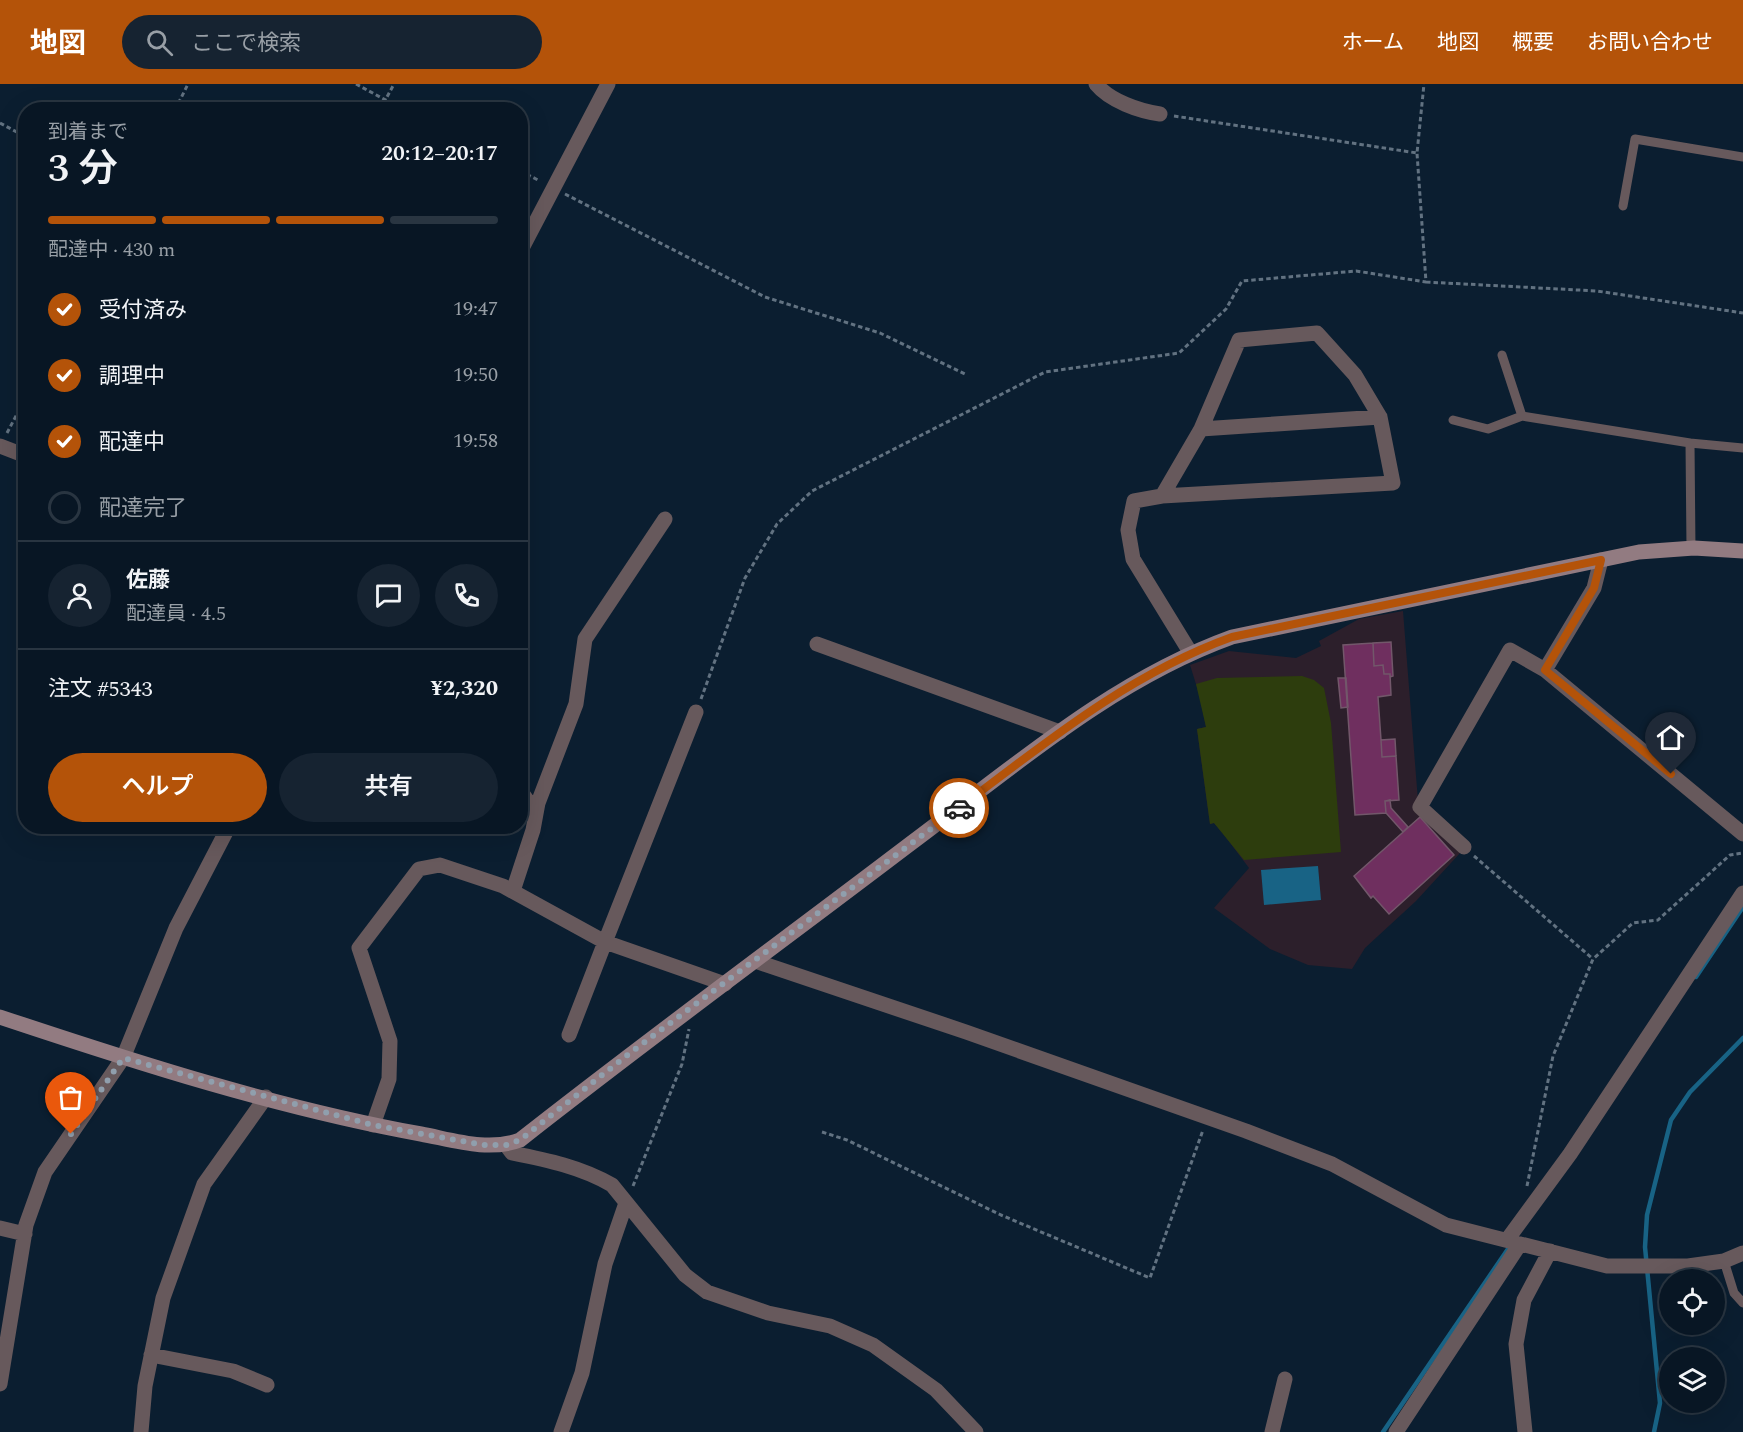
<!DOCTYPE html>
<html lang="ja">
<meta charset="utf-8">
<style>
body{margin:0;font-family:Spectral,"Noto Sans JP",serif;background:#162331;color:#f1f3f6;height:100vh;display:flex;flex-direction:column;font-size:22px;white-space:nowrap}
*{box-sizing:border-box;margin:0}
p{font-size:20px;color:#989fa6}
.icon{flex:none;width:33px;height:33px;fill:none;stroke:currentColor;stroke-width:2;stroke-linecap:round;stroke-linejoin:round}
.map{position:relative;flex:1;overflow:hidden}
.drawer{position:absolute;left:18px;top:18px;width:510px;height:732px;display:flex;flex-direction:column;background:#081624;border-radius:24px;box-shadow:0 6px 24px #0002,0 0 0 2px #293541}
.drawer>*{flex:none}
.controls{position:absolute;left:1659px;top:1185px;display:grid;gap:12px}
.controls a{display:grid;place-items:center;width:66px;height:66px;border-radius:50%;background:#081624;box-shadow:0 6px 24px #0002,0 0 0 2px #293541;font-size:30px}
.pin{position:absolute;display:grid;place-items:center;width:51px;height:51px;color:#fff;margin:-62px -26px;border-radius:50% 50% 50% 0;rotate:-45deg;box-shadow:0 0 6px #0007}
.pin .icon{rotate:45deg}
.courier{position:absolute;display:grid;place-items:center;width:60px;height:60px;margin:-30px;border:4px solid #b45309;border-radius:50%;background:#fff;color:#222;box-shadow:0 2px 8px #0007}
.overview em{font-style:normal;font-weight:600}
.overview div{display:flex;flex-direction:column-reverse}
.overview{display:flex;align-items:center;justify-content:space-between;height:102px;padding:0 30px}
h1{font-size:39px;font-weight:600;line-height:45px}
.bar{display:grid;grid-template-columns:repeat(4,1fr);gap:9px 6px;align-content:center;height:72px;padding:0 30px}
.bar i{height:8px;border-radius:4px;background:#293541}
.bar .active{background:#b45309}
.bar p{grid-column:span 4}
.line{display:flex;align-items:center;gap:15px;padding:0 30px;border-top:2px solid #293541}
.line div{flex:1}
.round{display:grid;place-items:center;flex:none;width:63px;height:63px;border-radius:32px;background:#162331}
ol{padding:0 30px;list-style:none}
li{display:flex;align-items:center;gap:18px;height:66px}
li p{margin-inline-start:auto}
li .icon{padding:6px;border-radius:50%;background:#b45309;color:#fff;stroke-width:4}
li:last-child{color:#989fa6}
li i{width:33px;height:33px;border:3px solid #293541;border-radius:50%}
.cta{display:flex;gap:12px;margin-top:auto;padding:12px 30px}
.cta a{flex:1;height:69px;border-radius:36px;background:#b45309;color:#fff;font-size:24px;font-weight:600;line-height:69px;text-align:center}
.cta a+a{background:#162331;color:#f1f3f6}
header{display:flex;align-items:center;gap:36px;box-sizing:border-box;height:84px;padding:0 30px;background:#b45309;color:#fff}
header strong{font-size:28px}
nav{display:flex;gap:33px;margin-inline-start:auto;font-size:21px}
.search{width:420px;height:54px;background:#162331;display:flex;align-items:center;gap:15px;box-sizing:border-box;padding:0 21px;border-radius:33px;color:#989fa6;font-size:22px}
.map>svg:first-child{display:block}
</style>
<header>
<strong>地図</strong>
<div class="search"><svg class="icon" aria-label="search" viewBox="0 0 24 24"><circle cx="10" cy="10" r="6"/><path d="M15 15l6 6"/></svg>ここで検索</div>
<nav><a>ホーム</a><a>地図</a><a>概要</a><a>お問い合わせ</a></nav>
</header>
<div class="map">
<svg width="1743" height="1348" viewBox="0 0 1743 1348">
<rect width="100%" height="100%" fill="#0b1e30"/>
<path fill="#2c1f2b" d="M1403,527L1418,717L1461,768L1416,817L1365,864L1352,885L1308,881L1270,865L1214,824L1249,784L1222,748L1214,739L1210,740L1197,645L1206,643L1200,613L1190,581L1229,567L1296,574L1321,562L1319,557L1359,535Z"/>
<path fill="#2d3d0d" d="M1302,592L1314,596L1324,604L1331,639L1341,768L1244,776L1214,739L1210,740L1197,645L1206,643L1196,600L1217,594Z"/>
<path fill="#186385" d="M1318,782L1321,816L1264,821L1261,786Z"/>
<g fill="none" stroke-linecap="round" stroke-linejoin="round">
<path stroke="#186385" stroke-width="4.5" d="M1696,893L1743,823
M1383,1348L1510,1162
M1654,1348L1660,1319L1645,1163L1647,1131L1671,1036L1690,1008L1743,954"/>
</g>
<path fill="#6f2f5f" stroke="#72576a" stroke-width="1.5" d="M1391,558L1393,592L1390,593V590H1384L1383,581L1374,582L1373,559Z
M1373,559L1374,582L1383,581L1384,590H1390L1391,611L1378,613L1381,656L1382,673L1396,672L1399,716L1385,717L1386,729L1355,731L1343,561Z
M1338,594H1346L1348,623L1341,624Z
M1395,655L1396,672L1382,673L1381,656Z
M1390,716L1391,724L1408,743L1403,748L1386,729L1385,717Z
M1420,733L1454,771L1389,830L1373,812L1371,814L1354,792Z"/>
<g fill="none" stroke-linecap="round" stroke-linejoin="round">
<path stroke="#627281" stroke-width="3" stroke-dasharray="4.5 3" stroke-linecap="butt" d="M356,0L404,26
M175,26L188,0
M380,26L394,0
M1174,32L1417,69L1424,0
M0,39L26,53
M520,87L540,97
M565,110L765,213L880,249L967,291
M1426,198L1597,207L1743,229
M7,349L26,313
M701,615L745,494L777,440L812,407L1045,288L1179,269L1226,225L1242,197L1356,187L1426,198L1417,69
M1474,772L1593,875
M822,1048L847,1056L1001,1131L1150,1194L1203,1046
M633,1102L682,980L689,945
M1527,1102L1553,972L1593,875L1633,839L1658,836L1730,771L1743,769"/>
<path stroke="#67595c" stroke-width="9" d="M1623,122L1635,55L1743,73
M1502,271L1522,332L1690,359
M1453,336L1488,345L1522,332
M1691,465L1690,359L1743,364
M1724,1177L1734,1209L1743,1219"/>
<path stroke="#67595c" stroke-width="15" d="M1096,0C1110,17 1139,27 1160,30
M520,168L608,0
M1317,249L1355,291L1380,333L1393,399L1162,412L1201,345L1239,256Z
M1201,345L1380,333
M0,362L26,372
M1162,412L1134,417L1128,446L1133,475L1190,568
M1601,476L1594,504L1545,586L1743,750
M817,560L1060,648
M696,628L605,858L725,900
M520,706L536,729
M1464,763L1420,723L1510,566L1545,586
M513,807L533,746L538,719L576,620L585,555L665,435
M755,877L966,948L1246,1047L1332,1080L1446,1141L1607,1182H1688L1724,1177L1743,1169
M373,1041L389,995L390,957L359,864L419,785L440,781L503,802L605,858L569,951
M506,1061L512,1069C547,1076 581,1083 612,1101L685,1191L707,1208L768,1229L830,1242L873,1261L936,1306L976,1348
M0,1144L25,1150
M1507,1156L1570,1070L1743,809
M151,1271L233,1287L267,1301
M0,1300L26,1141L45,1088L123,974L176,844L229,742
M141,1348L145,1302L163,1214L204,1100L266,1013
M561,1348L582,1289L605,1180L626,1119
M1272,1348L1285,1295
M1396,1348L1520,1160
M1525,1348L1516,1260L1524,1216L1550,1167"/>
<path stroke="#927b81" stroke-width="15" d="M0,933C138,979 278,1024 421,1050C453,1056 488,1068 520,1056C647,956 777,861 906,763C1010,686 1110,597 1232,553L1639,468L1694,464L1743,467"/>
</g>
<g fill="none" stroke-linecap="round" stroke-linejoin="round">
<path stroke="#909fad" stroke-width="6" stroke-dasharray="0 10.8" d="M71,1050L123,974L373,1041L484,1061H506L520,1056L630,969L959,724"/>
<path stroke="#b45309" stroke-width="8" d="M959,724C1045,659 1129,590 1232,553L1601,476L1594,504L1545,586L1671,690"/>
</g>
</svg>
<div class="controls">
<a><svg class="icon" aria-label="locate" viewBox="0 0 24 24"><circle cx="12" cy="12" r="6"/><path d="M12 2v4M12 18v4M2 12h4M18 12h4"/></svg></a>
<a><svg class="icon" aria-label="layers" viewBox="0 0 24 24"><path d="M12 4l9 5-9 5-9-5zM3 14l9 5 9-5"/></svg></a>
</div>
<div class="pin" style="left:71px;top:1050px;background:#ea580c"><svg class="icon" aria-label="bag" viewBox="0 0 24 24"><path d="M5 8h14l-1 12H6zM9 8a3 3 0 0 1 6 0"/></svg></div>
<div class="pin" style="left:1671px;top:690px;background:#1f2937"><svg class="icon" aria-label="home" viewBox="0 0 24 24"><path d="M3 11l9-7 9 7M6 9v11h12V9"/></svg></div>
<div class="courier" style="left:959px;top:724px"><svg class="icon" aria-label="car" viewBox="0 0 24 24"><path d="M5 17H2v-5l4-1 3-4h7l3 4 3 1v5h-3M9 17h6M6 11h13"/><circle cx="7" cy="17" r="2"/><circle cx="17" cy="17" r="2"/></svg></div>
<section class="drawer">
<div class="overview"><div><h1>3 分</h1><p>到着まで</p></div><em>20:12–20:17</em></div>
<div class="bar"><i class="active"></i><i class="active"></i><i class="active"></i><i></i><p>配達中 · 430 m</p></div>
<ol>
<li><svg class="icon" aria-label="check" viewBox="0 0 24 24"><path d="M5 12l5 5 9-10"/></svg>受付済み<p>19:47</p></li>
<li><svg class="icon" aria-label="check" viewBox="0 0 24 24"><path d="M5 12l5 5 9-10"/></svg>調理中<p>19:50</p></li>
<li><svg class="icon" aria-label="check" viewBox="0 0 24 24"><path d="M5 12l5 5 9-10"/></svg>配達中<p>19:58</p></li>
<li><i></i>配達完了</li>
</ol>
<div class="line" style="height:108px"><a class="round"><svg class="icon" aria-label="person" viewBox="0 0 24 24"><circle cx="12" cy="8" r="4"/><path d="M4 21q1-7 8-7t8 7"/></svg></a><div><b>佐藤</b><p>配達員 · 4.5</p></div><a class="round"><svg class="icon" aria-label="chat" viewBox="0 0 24 24"><path d="M4 5h16v11H9l-5 4z"/></svg></a><a class="round"><svg class="icon" aria-label="phone" viewBox="0 0 24 24"><path d="M5 4h4l2 5-3 2q2 4 5 5l2-3 5 2v4C11 20 4 13 5 4z"/></svg></a></div>
<div class="line" style="height:78px"><div>注文 #5343</div><b>¥2,320</b></div>
<div class="cta"><a>ヘルプ</a><a>共有</a></div>
</section>
</div>
